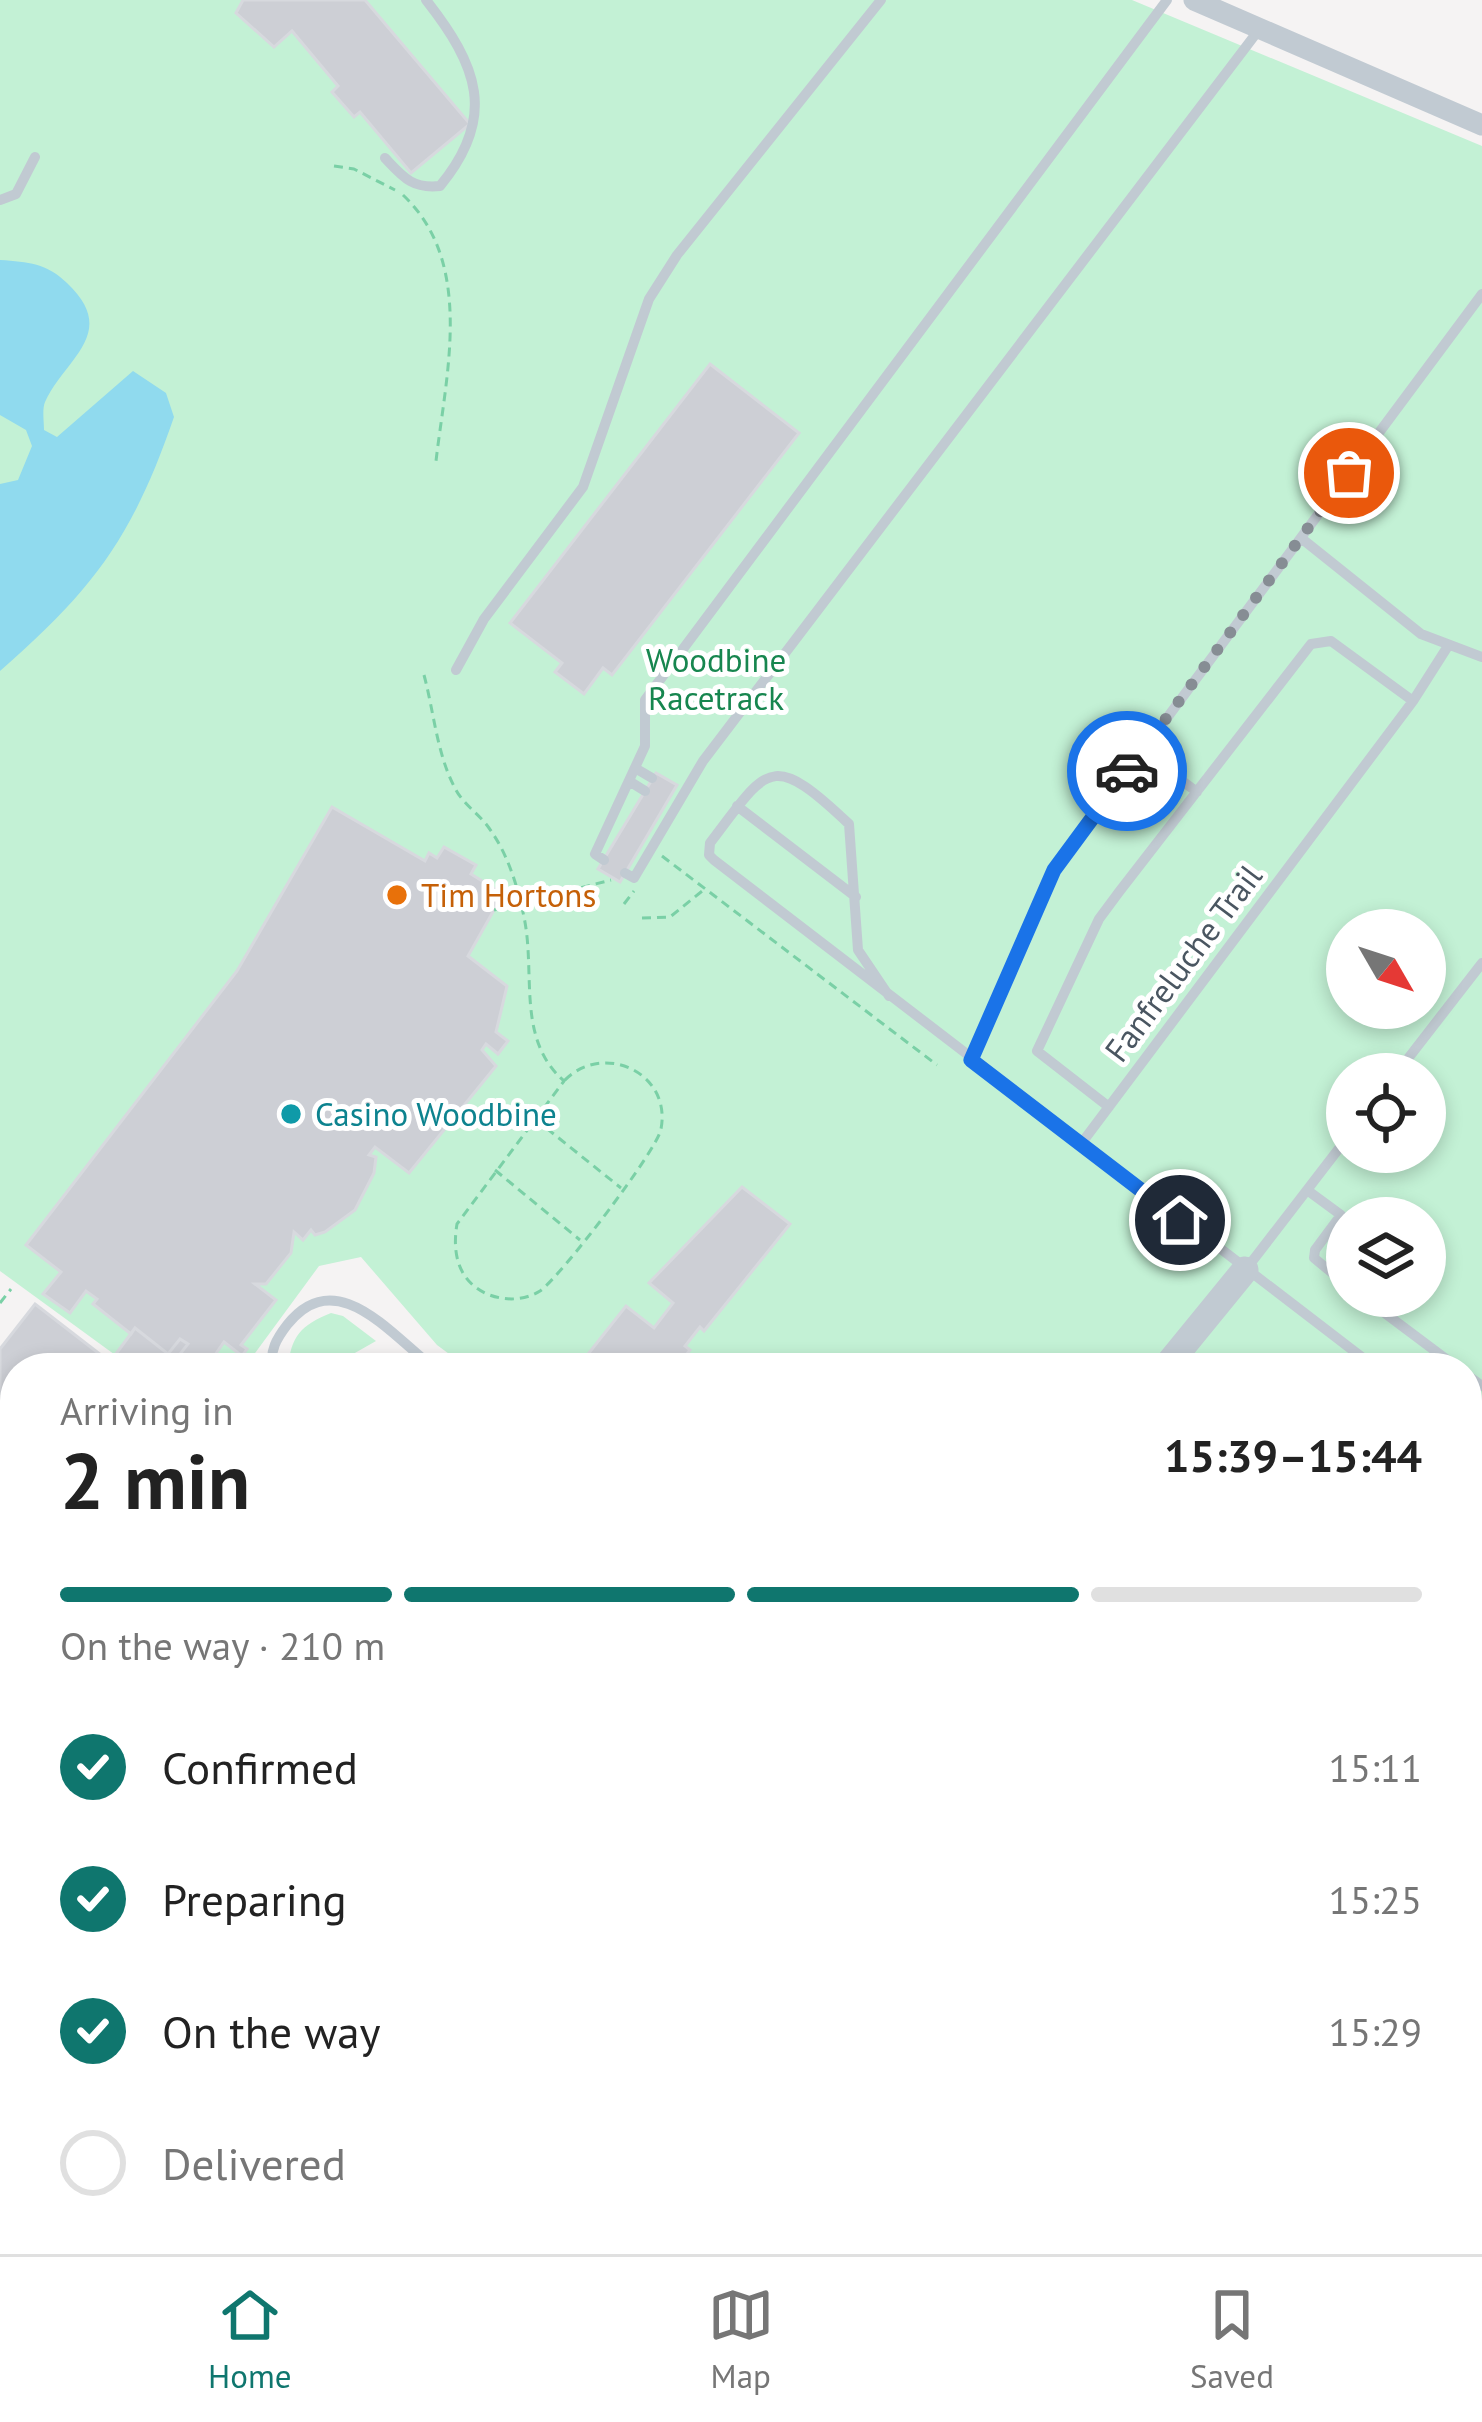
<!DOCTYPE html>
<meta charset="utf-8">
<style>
body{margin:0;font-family:"PT Sans",sans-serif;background:#f2f2f2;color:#222;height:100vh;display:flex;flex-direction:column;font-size:45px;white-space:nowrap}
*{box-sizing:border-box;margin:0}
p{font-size:39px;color:#767676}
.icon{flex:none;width:66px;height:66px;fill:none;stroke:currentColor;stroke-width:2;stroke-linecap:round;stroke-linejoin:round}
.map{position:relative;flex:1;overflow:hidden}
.panel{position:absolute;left:0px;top:1353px;width:1482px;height:903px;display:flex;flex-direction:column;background:#fff;border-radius:48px 48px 0 0;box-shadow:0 6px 18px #0003}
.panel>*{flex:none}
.needle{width:78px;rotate:129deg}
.controls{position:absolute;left:1326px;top:909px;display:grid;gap:24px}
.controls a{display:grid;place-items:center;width:120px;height:120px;border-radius:50%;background:#fff;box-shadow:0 6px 18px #0003;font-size:60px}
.pin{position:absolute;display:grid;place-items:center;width:102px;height:102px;color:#fff;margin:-51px;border:6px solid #fff;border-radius:50%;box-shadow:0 3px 12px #0007}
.courier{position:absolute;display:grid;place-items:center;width:120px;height:120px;margin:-60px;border:9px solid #1a73e8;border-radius:50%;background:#fff;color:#222;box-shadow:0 3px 15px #0007}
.head em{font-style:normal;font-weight:700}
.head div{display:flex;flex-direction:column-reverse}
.head{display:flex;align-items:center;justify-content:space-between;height:204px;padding:0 60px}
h1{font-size:78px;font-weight:700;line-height:90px}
.bar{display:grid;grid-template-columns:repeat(4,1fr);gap:18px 12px;align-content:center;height:144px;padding:0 60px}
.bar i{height:15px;border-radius:9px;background:#e0e0e0}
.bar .selected{background:#0f766e}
.bar p{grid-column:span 4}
ol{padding:0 60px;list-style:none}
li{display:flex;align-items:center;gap:36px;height:132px}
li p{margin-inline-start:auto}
li .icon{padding:12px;border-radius:50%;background:#0f766e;color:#fff;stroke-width:4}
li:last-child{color:#767676}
li i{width:66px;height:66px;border:6px solid #e0e0e0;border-radius:50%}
.dock{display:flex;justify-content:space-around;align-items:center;height:168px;border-top:3px solid #e0e0e0;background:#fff;font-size:33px;color:#767676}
.dock a{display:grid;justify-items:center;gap:6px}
.dock .selected{color:#0f766e}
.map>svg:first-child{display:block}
</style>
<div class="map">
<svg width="1482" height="2254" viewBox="0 0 1482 2254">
<rect width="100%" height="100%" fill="#f5f3f3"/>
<path fill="#fdf9ef" d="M880,2241H1309L1318,2254H859Z"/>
<path fill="#c3f1d5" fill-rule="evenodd" d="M0,0H1132L1482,146V1473L1467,1483V1368H468L437,1345L361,1257L319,1266L244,1368H133L0,1271ZM1347,930H1425V1008H1347ZM1347,1074H1425V1152H1347ZM1347,1218H1425V1296H1347Z
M331,1313L343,1316L376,1341L339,1362L331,1360L327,1368H288C291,1336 301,1325 331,1313Z"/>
<path fill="#90daee" d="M0,260C29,262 46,263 67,283C120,333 65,358 45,402C42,409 44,422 44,430L57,437L133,371L166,393L174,417C133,536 95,588 0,671V484L18,480L32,446L26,430L0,415Z"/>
<path fill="#cdcfd5" stroke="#d7d9de" stroke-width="3" d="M243,0H365L470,124L411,173L360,112L354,117L332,92L338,86L292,31L274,47L236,13Z
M710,364L799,433L612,675L603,668L584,694L555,672L562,663L510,623Z
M656,773L677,785L620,882L598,869Z
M332,807L425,861L429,853L437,858L444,847L476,865L471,874L503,894L468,956L507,986L496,1032L508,1041L498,1054L486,1044L482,1050L496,1066L409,1173L375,1147L369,1155L376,1157L374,1173L355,1210L325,1232L315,1235L311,1230L303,1240L294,1232L291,1253L266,1284H255L276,1300L241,1345L247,1349L242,1356L224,1342L206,1368H169L188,1344L180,1339L168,1354L135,1328L131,1334L93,1304L97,1299L86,1291L70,1313L43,1294L61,1272L26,1245L237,971Z
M742,1187L790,1224L704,1331L700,1327L685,1346L690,1350L676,1368H577L626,1306L654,1328L673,1303L649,1283Z
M35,1304L110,1362L135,1328L168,1354L180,1339L188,1344L169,1368H15V1782L0,1792V1349Z
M1482,1880V1919L1467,1929V1890Z
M1467,2008L1482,2011V2084L1467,2080Z
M0,2113L15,2130V2199L0,2212Z
M1467,2149L1482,2160V2254H1455L1438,2241H1467Z"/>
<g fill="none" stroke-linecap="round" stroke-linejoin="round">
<path stroke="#7ad0a6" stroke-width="3" stroke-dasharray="9 6" stroke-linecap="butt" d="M334,166L354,169L395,190
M403,195C475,263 446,374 436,461
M424,675C434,712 437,756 456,790C463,803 476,812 486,824C507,851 517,884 524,917C536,974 516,1039 564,1081L457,1224C452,1253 458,1281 487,1294C504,1301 524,1301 540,1291C560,1277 657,1151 661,1129C672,1072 602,1041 564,1081
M662,856L937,1065
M624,904L634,891
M494,910L611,880
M642,918L670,917L706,888
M535,1119L621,1188
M495,1170L580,1240
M0,1303L11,1289
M0,1808L15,1815
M0,1857L11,1882L15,1914
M0,1935L3,1896H9
M0,1966L15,2006
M0,2095L15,2115"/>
<path stroke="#c1cad2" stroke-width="10" d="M385,158C403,177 412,189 440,186C498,116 477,65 426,0
M0,200L16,194L35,157
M1301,538L1421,634L1482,657
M456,670L484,619L583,487L649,299L677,255L881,0
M1142,751L1197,792
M635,768L652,778
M629,781L645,791
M737,806L856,897
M604,860L595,854L645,746V700L1167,0
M625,873L634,878L703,761L1258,31
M889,996L858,950L849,824C770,749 768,767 710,843L709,855L714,860L1376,1368
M971,1060L1054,870L1482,294
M1396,1074L1482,963
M1109,1107L1037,1051L1099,919L1119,892L1311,644L1331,641L1413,701
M1081,1144L1413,701L1448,646
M1307,1190L1341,1215L1315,1250L1314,1258L1347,1285
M1247,1268L1347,1138
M1362,1296L1458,1368
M273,1368C269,1351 277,1338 287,1325C336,1263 390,1334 434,1368
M1261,1368L1272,1359L1290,1368
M1467,1375L1482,1386
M1467,1437L1482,1449
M1467,1975L1482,1965
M1467,1986L1482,1989
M0,2030L15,2054
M0,2075L15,2065
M133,2241L142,2254
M649,2241L657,2254
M1163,2254L1180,2241
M1231,2254L1249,2241
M1318,2254L1335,2241
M1388,2254L1401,2241"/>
<path stroke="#c1cad2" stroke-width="21" d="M1194,0L1482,125
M1467,1522L1482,1513"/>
<path stroke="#c1cad2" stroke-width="27" d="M1165,1368L1245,1270
M1340,2241L1354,2254
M13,2254L34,2241
M57,2254L78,2241"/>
<path stroke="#c1cbd6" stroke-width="33" d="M1467,1641L1482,1631
M1467,1678L1482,1667
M1467,1775L1482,1765
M1467,1823L1482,1812
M725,2254L746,2241
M802,2254L822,2241"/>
</g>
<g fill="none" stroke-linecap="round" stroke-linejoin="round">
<path stroke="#868d94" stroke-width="12" stroke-dasharray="0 21.6" d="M1127,771L1349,473"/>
<path stroke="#1a73e8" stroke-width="15" d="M1127,771L1054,870L971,1060L1180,1220"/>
</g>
<circle fill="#e8710a" stroke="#fff" stroke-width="4.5" cx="397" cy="895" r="12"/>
<circle fill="#0f9aa8" stroke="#fff" stroke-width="4.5" cx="291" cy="1114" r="12"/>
<g text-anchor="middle" stroke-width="10" stroke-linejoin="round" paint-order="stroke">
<g font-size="33" fill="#17864f" stroke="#fff">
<text x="716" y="672">Woodbine<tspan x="716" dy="38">Racetrack</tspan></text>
</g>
<g font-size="33" fill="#c56008" stroke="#fff" text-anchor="start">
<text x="421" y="907">Tim Hortons</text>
</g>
<g font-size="33" fill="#4a5661" stroke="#fff">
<text transform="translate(1183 963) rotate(-53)" y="12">Fanfreluche Trail</text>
</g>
<g font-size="33" fill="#0d838f" stroke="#fff" text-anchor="start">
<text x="315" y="1126">Casino Woodbine</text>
</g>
</g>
</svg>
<div class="controls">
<a><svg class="needle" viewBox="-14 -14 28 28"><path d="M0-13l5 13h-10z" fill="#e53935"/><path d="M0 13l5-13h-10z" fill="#767676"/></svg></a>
<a><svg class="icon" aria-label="locate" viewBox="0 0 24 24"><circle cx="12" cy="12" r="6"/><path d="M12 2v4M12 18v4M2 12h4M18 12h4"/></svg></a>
<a><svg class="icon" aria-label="layers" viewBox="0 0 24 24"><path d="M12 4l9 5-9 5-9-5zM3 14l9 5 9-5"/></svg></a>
</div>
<div class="pin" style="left:1349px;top:473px;background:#ea580c"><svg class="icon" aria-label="bag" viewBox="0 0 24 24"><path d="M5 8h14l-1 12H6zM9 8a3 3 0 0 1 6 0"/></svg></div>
<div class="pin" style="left:1180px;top:1220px;background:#1f2937"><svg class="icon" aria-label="home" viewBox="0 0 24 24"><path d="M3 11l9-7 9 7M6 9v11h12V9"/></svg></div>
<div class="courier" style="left:1127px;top:771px"><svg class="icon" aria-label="car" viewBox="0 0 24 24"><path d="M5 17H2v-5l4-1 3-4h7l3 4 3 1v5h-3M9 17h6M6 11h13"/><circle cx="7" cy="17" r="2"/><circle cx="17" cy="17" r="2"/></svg></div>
<section class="panel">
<div class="head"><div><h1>2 min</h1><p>Arriving in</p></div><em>15:39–15:44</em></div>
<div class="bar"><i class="selected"></i><i class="selected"></i><i class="selected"></i><i></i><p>On the way · 210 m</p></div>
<ol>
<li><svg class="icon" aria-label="check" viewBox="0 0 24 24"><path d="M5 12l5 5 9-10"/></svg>Confirmed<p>15:11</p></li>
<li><svg class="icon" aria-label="check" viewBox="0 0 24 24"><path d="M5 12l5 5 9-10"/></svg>Preparing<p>15:25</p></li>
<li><svg class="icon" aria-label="check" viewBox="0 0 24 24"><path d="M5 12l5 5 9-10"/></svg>On the way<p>15:29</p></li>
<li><i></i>Delivered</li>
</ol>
</section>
</div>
<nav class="dock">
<a class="selected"><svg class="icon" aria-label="home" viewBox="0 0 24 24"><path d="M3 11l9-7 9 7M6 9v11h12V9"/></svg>Home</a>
<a><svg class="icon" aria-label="map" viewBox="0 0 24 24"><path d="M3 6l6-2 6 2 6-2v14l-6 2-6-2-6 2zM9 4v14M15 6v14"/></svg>Map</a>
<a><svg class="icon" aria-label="saved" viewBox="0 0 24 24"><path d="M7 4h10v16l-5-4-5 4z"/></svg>Saved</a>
</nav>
